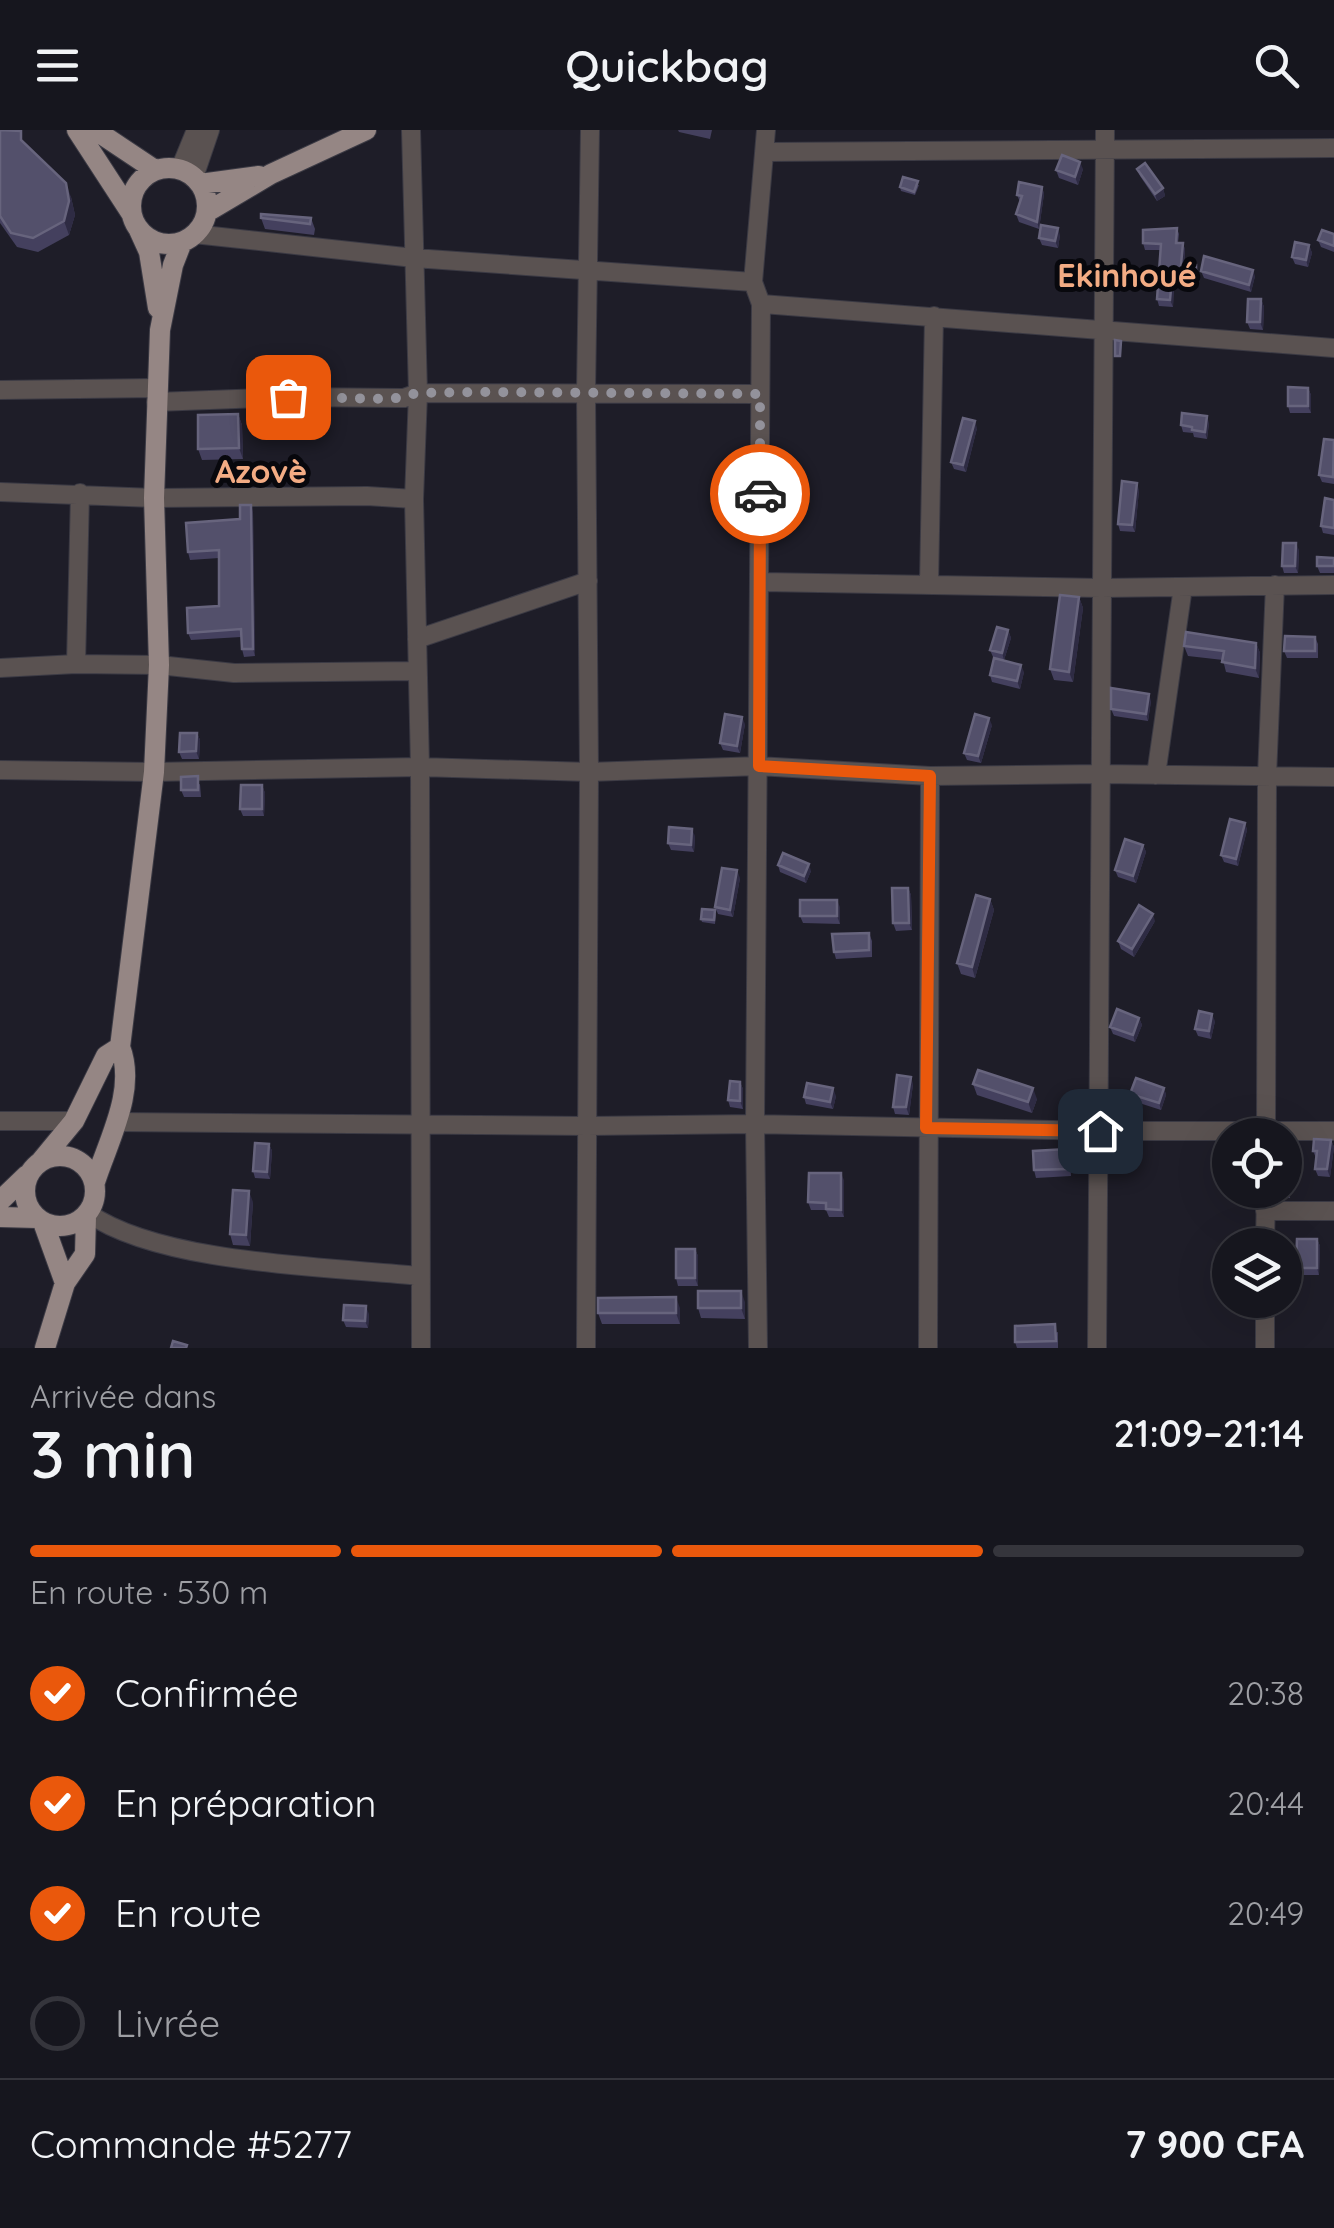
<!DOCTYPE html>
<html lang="fr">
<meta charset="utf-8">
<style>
body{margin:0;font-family:Quicksand,sans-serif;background:#23232b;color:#f1f3f6;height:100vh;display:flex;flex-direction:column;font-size:38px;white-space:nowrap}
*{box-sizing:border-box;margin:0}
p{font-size:32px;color:#9e9fa4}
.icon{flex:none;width:55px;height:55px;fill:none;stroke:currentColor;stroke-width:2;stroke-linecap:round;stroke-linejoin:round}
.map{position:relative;height:1218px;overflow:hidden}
.panel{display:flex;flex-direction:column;background:#16161e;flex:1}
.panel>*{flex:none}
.buttons{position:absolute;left:1212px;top:988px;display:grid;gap:20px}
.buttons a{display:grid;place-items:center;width:90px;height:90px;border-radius:50%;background:#16161e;box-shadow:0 10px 40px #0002,0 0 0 2px #35353c;font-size:50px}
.pin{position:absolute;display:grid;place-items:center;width:85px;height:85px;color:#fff;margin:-42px;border-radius:20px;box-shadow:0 5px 15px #0006}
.courier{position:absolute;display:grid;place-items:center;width:100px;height:100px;margin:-50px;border:8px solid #ea580c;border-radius:50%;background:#fff;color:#222;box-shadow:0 2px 12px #0007}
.overview em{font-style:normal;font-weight:600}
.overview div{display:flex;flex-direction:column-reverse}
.overview{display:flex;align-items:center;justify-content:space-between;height:170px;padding:0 30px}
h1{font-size:65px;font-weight:600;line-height:75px}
.bar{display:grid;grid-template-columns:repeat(4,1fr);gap:15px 10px;align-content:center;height:120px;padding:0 30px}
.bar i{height:12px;border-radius:8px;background:#35353c}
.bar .active{background:#ea580c}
.bar p{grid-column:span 4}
.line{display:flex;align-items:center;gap:25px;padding:0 30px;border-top:2px solid #35353c}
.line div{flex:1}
ol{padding:0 30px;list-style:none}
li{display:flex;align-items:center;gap:30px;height:110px}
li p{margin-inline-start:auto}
li .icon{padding:10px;border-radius:50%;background:#ea580c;color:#fff;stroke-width:4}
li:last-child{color:#9e9fa4}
li i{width:55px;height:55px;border:5px solid #35353c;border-radius:50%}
header{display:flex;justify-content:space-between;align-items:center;height:130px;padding:0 30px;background:#16161e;font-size:45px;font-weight:600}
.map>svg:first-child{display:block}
</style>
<header><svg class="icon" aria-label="menu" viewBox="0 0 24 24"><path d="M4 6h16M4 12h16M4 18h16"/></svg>Quickbag<svg class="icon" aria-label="search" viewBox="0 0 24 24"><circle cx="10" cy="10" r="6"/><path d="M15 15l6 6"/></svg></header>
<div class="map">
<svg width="1334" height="1218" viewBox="0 0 1334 1218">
<rect width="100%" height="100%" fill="#1e1d28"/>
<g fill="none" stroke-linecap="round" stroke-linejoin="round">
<g stroke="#3b3a44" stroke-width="20">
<path id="minor" d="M411,0L418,263L414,369L420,637L421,1218
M766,22L1334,18
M180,39L196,0
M194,47L210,0
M194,104L414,128L753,152
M761,174L1334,218
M0,260L156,258
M156,272L288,267L404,268L418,263L760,264
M0,362L154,368L367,366L414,369
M760,452L1101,458L1334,455
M929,455L934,186
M417,509L588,451
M76,534L80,363
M0,538L76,534L159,535L234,543L417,541
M0,640L154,642L420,637L589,642L759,636L930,646L1101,644L1334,647
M1156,645L1183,457
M0,991H74
M116,992L587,996L755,994L1100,1001H1334
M1266,1005L1267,646L1275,455
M1265,1081H1334
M88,1083C160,1134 331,1137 420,1146
M1265,1115L1266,1060
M586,1218L589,642L586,262L590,0
M758,1218L755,994L761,174L753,152L766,0
M928,1218L930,646
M1097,1218L1105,0
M1265,1218V1170"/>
</g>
<g stroke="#3b3a44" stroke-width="22">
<path id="major" d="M77,0L131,83
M95,0L155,40
M131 76a38 38 0 1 1 76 0a38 38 0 1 1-76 0Z
M200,54L259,46
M207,82L271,44L366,0
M139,100L149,122L158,178
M25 1061a35 35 0 1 1 70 0a35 35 0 1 1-70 0Z
M41,1031L74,991L106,926L120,917
M95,1052C108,1011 137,960 120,917L154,642L159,535L154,368L160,200L173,135L182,112
M0,1071L27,1045
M0,1087L37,1088
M43,1092L65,1153
M45,1218L65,1153L85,1124L86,1086"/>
</g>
<use href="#minor" stroke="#5a5251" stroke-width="18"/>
<use href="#major" stroke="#958684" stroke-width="20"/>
</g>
<path fill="#44405e" d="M0,0L26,15L71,67L75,85L69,105L38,122L17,117L0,93Z
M678,0H712L710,9L679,2Z
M1083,39L1078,55L1059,48L1056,40Z
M1137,39L1163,58L1165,66L1157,71L1140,46Z
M919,55L915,65L901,61L900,57Z
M1042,57L1044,64L1039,99L1019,92L1016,84L1020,72L1017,65Z
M261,88H311L315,99L314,105L265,99Z
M1177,98L1179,104L1178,113H1183L1185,120L1184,135H1196L1198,142V155L1174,154L1173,177L1159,176L1157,169L1160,120H1145L1143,113Z
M1334,104V122L1321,117L1318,110Z
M1060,105L1058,118L1042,115L1039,108Z
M1309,115L1312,123L1308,137L1295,134L1292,127Z
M1201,141L1255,146L1251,162L1204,148Z
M1261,169L1264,177L1263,200L1250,199L1247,192Z
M1308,258L1311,265V283H1290L1288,276Z
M238,284L242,295L243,329L202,330L198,319Z
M1209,293L1207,309L1194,307L1193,303L1183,302L1181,295Z
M977,298L966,342L954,339L951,332Z
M1334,310V354L1322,352L1319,345Z
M1139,360L1135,402L1120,401L1118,394Z
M1334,370V405L1323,403L1321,396Z
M253,382L255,526L244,527L242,519L241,507L191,510L188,503L219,476V428L190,430L188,422Z
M1299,420L1298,443H1284L1282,436Z
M1334,428V443H1320L1317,436Z
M1079,467L1083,478L1073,552L1054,550L1050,539Z
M1008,500L1011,508L1004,530L993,527L990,520Z
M1315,507L1318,514V528H1287L1284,521Z
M1256,513L1260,523L1259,548L1226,542L1223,530L1188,526L1184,516Z
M1024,542L1020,559L992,552L990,545Z
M1151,571L1148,591L1114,586L1111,579Z
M745,594L740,623L723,620L720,613Z
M992,595L981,633L967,630L964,623Z
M197,603L200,610L199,629H182L179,622Z
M200,654L201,667H184L181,660Z
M262,655L265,663L264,686H243L240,679Z
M1245,693L1247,700L1238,736L1224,732L1221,725Z
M695,706L694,722L671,720L668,713Z
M1143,715L1146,722L1136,753L1118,747L1115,740Z
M778,735L811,741L806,753L780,742Z
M740,748L733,787L718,784L715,777Z
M908,758L911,765L912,800L896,801L893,793Z
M990,769L994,780L975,848L961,844L957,833Z
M840,777V794L803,793L800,786Z
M716,784L715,794L702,792L701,789Z
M1155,791L1134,827L1121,819L1118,811Z
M869,803L872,811V827L836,829L834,822Z
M1139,888L1142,895L1135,912L1113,904L1110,897Z
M1215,891L1211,909L1198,906L1195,899Z
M740,952L743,959V979L730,977L728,970Z
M913,954L909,985L895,984L893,977Z
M973,954L1037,969L1032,983L977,965Z
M1164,958L1166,965L1161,980L1133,971L1130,964Z
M836,966L833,979L806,974L804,967Z
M1331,1010L1334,1017L1330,1047L1318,1046L1315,1039L1316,1028L1313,1021Z
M269,1014L272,1021L270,1049L255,1048L253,1041Z
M1067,1019L1070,1026L1071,1046L1036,1048L1034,1040Z
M1288,1033L1290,1041V1068H1280L1277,1060Z
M844,1050V1087H829L826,1080H811L808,1072Z
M253,1072L250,1116L233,1115L230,1104Z
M1317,1109L1320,1116L1319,1145H1299L1296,1138Z
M695,1119L698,1126V1156H678L676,1148Z
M745,1172V1189L701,1188L698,1178Z
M680,1178V1194H602L598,1183Z
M369,1184L368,1198L346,1197L343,1190Z
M1058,1202V1218H1017L1015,1212Z"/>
<path fill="#2e2b43" d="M1080,32L1083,39L1078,55L1075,47Z
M66,53L71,67L75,85L69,105L64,91Z
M1042,57L1044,64L1039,99L1037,92Z
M1163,58L1165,66L1157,71L1155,64Z
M1058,98L1060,105L1058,118L1055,111Z
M1183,113L1185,120L1183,141L1181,135Z
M1309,115L1312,123L1308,137L1306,130Z
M1253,140L1255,146L1251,162L1249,155Z
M1172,148L1174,154L1173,177L1170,170Z
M1261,169L1264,177L1263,200L1260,192Z
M1308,258L1311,265V283L1308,276Z
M238,284L242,295L243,329L239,318Z
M1207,286L1209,293L1207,309L1205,302Z
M975,291L977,298L966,342L963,335Z
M1137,353L1139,360L1135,402L1132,395Z
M251,375L253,382L255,526L253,519Z
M1296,413L1299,420L1298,443L1295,436Z
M1079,467L1083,478L1073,552L1069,542Z
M1008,500L1011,508L1004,530L1002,523Z
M1256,513L1260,523L1259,548L1255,538Z
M1021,535L1024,542L1020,559L1017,551Z
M1149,564L1151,571L1148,591L1146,584Z
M742,587L745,594L740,623L737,616Z
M989,588L992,595L981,633L978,626Z
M197,603L200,610L199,629L196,621Z
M262,655L265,663L264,686L262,679Z
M1245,693L1247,700L1238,736L1236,729Z
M692,699L695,706L694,722L691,715Z
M1143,715L1146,722L1136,753L1133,746Z
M809,734L811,741L806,753L804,746Z
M737,740L740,748L733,787L730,780Z
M908,758L911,765L912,800L909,793Z
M990,769L994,780L975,848L972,837Z
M837,770L840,777V794L837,786Z
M1153,784L1155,791L1134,827L1132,819Z
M1212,884L1215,891L1211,909L1209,901Z
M1139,888L1142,895L1135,912L1133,905Z
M911,947L913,954L909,985L906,977Z
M740,952L743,959V979L740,971Z
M833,958L836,966L833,979L830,972Z
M1033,958L1037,969L1032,983L1028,972Z
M1164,958L1166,965L1161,980L1159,973Z
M1331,1010L1334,1017L1330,1047L1327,1039Z
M269,1014L272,1021L270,1049L267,1042Z
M1288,1033L1290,1041V1068L1288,1061Z
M841,1043L844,1050V1087L841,1080Z
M249,1061L253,1072L250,1116L246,1105Z
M1317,1109L1320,1116L1319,1145L1317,1138Z
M695,1119L698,1126V1156L695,1148Z
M741,1161L745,1172V1189L741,1178Z
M676,1167L680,1178V1194L676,1183Z
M366,1176L369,1184L368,1198L365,1191Z"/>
<path fill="#53506b" stroke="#67647d" stroke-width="2.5" d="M0,0L21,1V10L66,53L69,71L64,91L33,108L11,103L0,86Z
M1062,25L1080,32L1075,47L1056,40Z
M1145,33L1163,58L1155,64L1137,39Z
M903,47L918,51L914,62L900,57Z
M1019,52L1042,57L1037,92L1016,84L1022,66L1017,65Z
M261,84L311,88L310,94L261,88Z
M1041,95L1058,98L1055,111L1039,108Z
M1177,98L1176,113H1183L1181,135H1196V148H1172L1170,170L1157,169L1161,114L1143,113V100Z
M1322,100L1334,104V116L1318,110Z
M1295,112L1309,115L1306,130L1292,127Z
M1204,126L1253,140L1249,155L1201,141Z
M1248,169H1261L1260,192H1247Z
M1115,210L1121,211L1120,226H1115Z
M1288,257L1308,258V276H1288Z
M1182,283L1207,286L1205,302L1192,300V297L1181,295Z
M238,284L239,318L198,319V285Z
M963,288L975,291L963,335L951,332Z
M1324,309L1334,310L1333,347L1319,345Z
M1122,351L1137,353L1132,395L1118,394Z
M1325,368L1334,370V398L1321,396Z
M240,375H251L253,519H242L241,499L188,503L187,478L219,476V420L188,422L186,393L240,389Z
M1283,413H1296L1295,436H1282Z
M1317,427L1334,428V436H1317Z
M1060,465L1079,467L1069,542L1050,539Z
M997,497L1008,500L1002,523L990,520Z
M1186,502L1256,513L1255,538L1222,532L1224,521L1184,516Z
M1285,506L1315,507V521H1284Z
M994,528L1021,535L1017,551L990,545Z
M1111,558L1149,564L1146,584L1111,579Z
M725,584L742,587L737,616L720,613Z
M975,584L989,588L978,626L964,623Z
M180,603H197L196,621L179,622Z
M198,646V660H181V647Z
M241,655H262V679H240Z
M1230,689L1245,693L1236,729L1221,725Z
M669,697L692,699L691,715L668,713Z
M1125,709L1143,715L1133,746L1115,740Z
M783,723L809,734L804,746L778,735Z
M722,738L737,740L730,780L715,777Z
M892,758H908L909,793H893Z
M976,765L990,769L972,837L957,833Z
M800,770H837V786H800Z
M1139,775L1153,784L1132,819L1118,811Z
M702,779L715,780L714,790L701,789Z
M869,803V820L834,822L832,804Z
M1117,879L1139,888L1133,905L1110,897Z
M1199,881L1212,884L1209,901L1195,899Z
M978,940L1033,958L1028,972L973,954Z
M897,945L911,947L906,977H893Z
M1136,948L1164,958L1159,973L1130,964Z
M730,951L740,952V971L728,970Z
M807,953L833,958L830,972L804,967Z
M1314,1009L1331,1010L1327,1039H1315L1317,1021H1313Z
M255,1013L269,1014L267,1042L253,1041Z
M1067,1019L1068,1039L1034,1040L1033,1021Z
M1285,1033H1288V1061H1277V1060H1285Z
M809,1043H841V1080L826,1079V1073L808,1072Z
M233,1060L249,1061L246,1105L230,1104Z
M1297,1109H1317V1138H1296Z
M676,1119H695V1148H676Z
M698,1161H741V1178H698Z
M676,1167V1183H598V1168Z
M344,1175L366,1176L365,1191L343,1190Z
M1055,1194L1056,1211L1015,1212V1196Z
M173,1211L187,1215L186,1218H171Z"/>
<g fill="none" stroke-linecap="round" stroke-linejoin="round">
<path stroke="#93929b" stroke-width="10" stroke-dasharray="0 18" d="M288,267L392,269L418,263L485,262L760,264V364"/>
<path stroke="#ea580c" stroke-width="12" d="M760,364L759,636L930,646L926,998L1100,1001"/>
</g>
<g text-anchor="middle" stroke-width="10" stroke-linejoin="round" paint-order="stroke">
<g font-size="32" font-weight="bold" fill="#f3ac84" stroke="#08080d">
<text x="1127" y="157">Ekinhoué</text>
<text x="261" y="353">Azovè</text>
</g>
</g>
</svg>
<div class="buttons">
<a><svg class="icon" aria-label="locate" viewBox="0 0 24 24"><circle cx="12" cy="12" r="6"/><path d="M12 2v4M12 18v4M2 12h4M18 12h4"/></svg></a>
<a><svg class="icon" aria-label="layers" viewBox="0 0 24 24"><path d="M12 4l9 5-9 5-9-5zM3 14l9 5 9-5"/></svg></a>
</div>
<div class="pin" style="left:288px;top:267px;background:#ea580c"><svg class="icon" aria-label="bag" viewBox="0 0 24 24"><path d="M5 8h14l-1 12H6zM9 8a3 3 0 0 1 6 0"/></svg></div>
<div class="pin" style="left:1100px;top:1001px;background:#1f2937"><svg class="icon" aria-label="home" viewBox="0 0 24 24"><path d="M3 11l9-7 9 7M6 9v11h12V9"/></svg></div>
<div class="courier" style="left:760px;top:364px"><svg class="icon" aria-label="car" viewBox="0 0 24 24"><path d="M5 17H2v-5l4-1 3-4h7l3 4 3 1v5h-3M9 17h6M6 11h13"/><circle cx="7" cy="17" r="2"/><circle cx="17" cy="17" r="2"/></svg></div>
</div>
<section class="panel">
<div class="overview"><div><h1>3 min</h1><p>Arrivée dans</p></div><em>21:09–21:14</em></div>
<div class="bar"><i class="active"></i><i class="active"></i><i class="active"></i><i></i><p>En route · 530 m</p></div>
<ol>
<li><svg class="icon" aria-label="check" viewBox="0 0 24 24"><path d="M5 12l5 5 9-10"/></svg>Confirmée<p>20:38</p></li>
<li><svg class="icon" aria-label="check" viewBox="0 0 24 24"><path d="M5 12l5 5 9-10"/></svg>En préparation<p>20:44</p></li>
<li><svg class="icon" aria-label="check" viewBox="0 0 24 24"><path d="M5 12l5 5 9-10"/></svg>En route<p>20:49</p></li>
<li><i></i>Livrée</li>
</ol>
<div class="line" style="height:130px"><div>Commande #5277</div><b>7 900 CFA</b></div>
</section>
